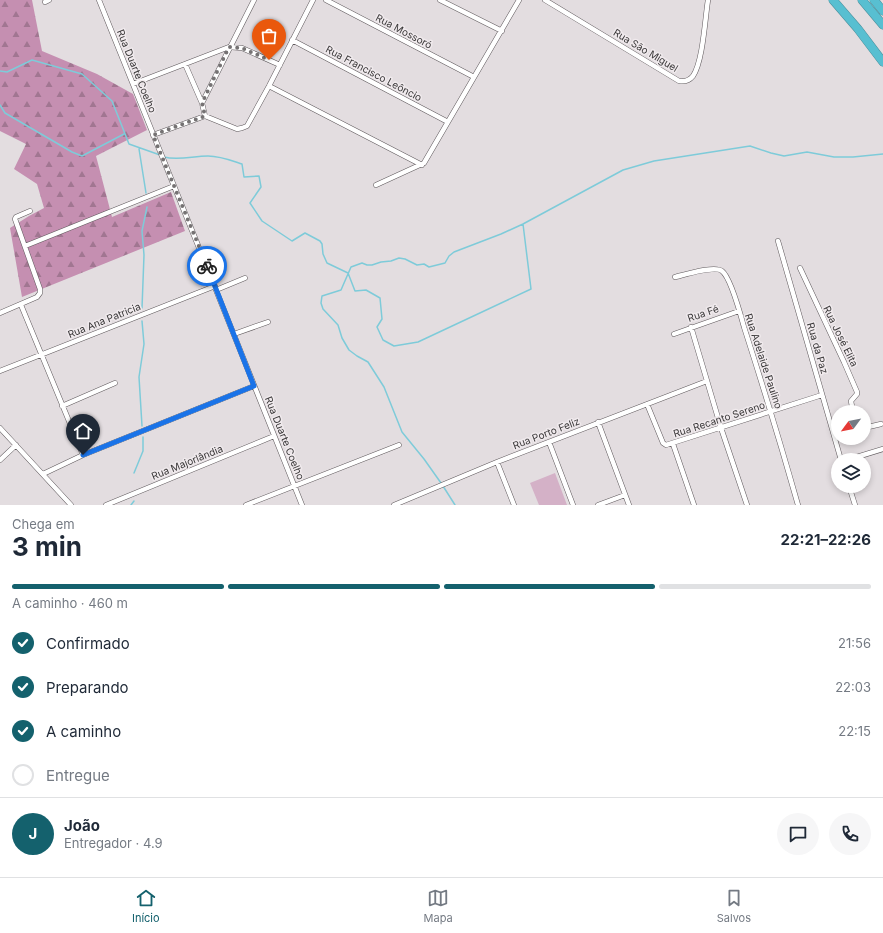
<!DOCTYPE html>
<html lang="pt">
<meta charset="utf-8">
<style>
body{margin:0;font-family:Inter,sans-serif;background:#f6f6f7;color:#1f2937;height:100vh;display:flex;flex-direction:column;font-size:15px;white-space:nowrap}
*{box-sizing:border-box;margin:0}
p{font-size:13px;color:#747a83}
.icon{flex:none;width:22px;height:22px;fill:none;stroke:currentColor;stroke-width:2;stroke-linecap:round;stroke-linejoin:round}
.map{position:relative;height:505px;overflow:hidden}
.side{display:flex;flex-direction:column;background:#fff;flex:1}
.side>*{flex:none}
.needle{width:26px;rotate:238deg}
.buttons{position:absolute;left:831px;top:405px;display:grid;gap:8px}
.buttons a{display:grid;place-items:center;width:40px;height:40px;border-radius:50%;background:#fff;box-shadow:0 2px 6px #0003;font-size:20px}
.pin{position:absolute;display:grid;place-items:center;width:34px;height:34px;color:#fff;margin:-41px -17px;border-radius:50% 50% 50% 0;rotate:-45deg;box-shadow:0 0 4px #0007}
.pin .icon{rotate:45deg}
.courier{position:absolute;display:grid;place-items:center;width:40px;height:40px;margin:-20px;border:3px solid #1a73e8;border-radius:50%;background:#fff;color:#222;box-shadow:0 1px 5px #0007}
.overview em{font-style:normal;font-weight:700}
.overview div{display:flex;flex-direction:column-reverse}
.overview{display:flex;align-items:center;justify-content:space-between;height:68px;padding:0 12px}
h1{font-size:26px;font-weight:700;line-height:30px}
.bar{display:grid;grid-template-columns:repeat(4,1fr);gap:6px 4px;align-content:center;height:48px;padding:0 12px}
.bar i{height:5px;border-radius:3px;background:#e0e1e3}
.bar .on{background:#14616d}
.bar p{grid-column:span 4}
.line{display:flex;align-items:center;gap:10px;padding:0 12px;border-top:1px solid #e0e1e3}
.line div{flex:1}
.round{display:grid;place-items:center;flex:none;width:42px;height:42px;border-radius:21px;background:#f6f6f7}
ol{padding:0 12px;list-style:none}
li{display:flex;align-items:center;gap:12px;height:44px}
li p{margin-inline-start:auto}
li .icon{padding:4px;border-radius:50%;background:#14616d;color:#fff;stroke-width:4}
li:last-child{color:#747a83}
li i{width:22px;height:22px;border:2px solid #e0e1e3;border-radius:50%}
.menu{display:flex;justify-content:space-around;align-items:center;height:56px;border-top:1px solid #e0e1e3;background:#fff;font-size:11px;color:#747a83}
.menu a{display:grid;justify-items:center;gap:2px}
.menu .on{color:#14616d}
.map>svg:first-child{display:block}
</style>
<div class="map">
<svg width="883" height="505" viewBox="0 0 883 505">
<defs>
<pattern id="forest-firs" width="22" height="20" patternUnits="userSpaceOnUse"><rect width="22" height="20" fill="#c58fb1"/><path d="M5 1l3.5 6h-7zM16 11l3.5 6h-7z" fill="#a17691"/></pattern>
</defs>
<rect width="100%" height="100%" fill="#e3dde0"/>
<path fill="#d4b1c7" d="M555,473L567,505H539L530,483Z"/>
<path fill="url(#forest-firs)" d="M0,0H32L42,51L97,74L133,94L147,130L96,156L112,217L171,192L185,231L22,297L10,228L29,216L44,208L37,184L14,169L26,144L0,131Z"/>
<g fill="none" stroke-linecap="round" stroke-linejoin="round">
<path stroke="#7ecbd9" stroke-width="1.5" d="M0,71L7,72L32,60L82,74L112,101L129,144L160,155
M0,105L5,113L72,152L82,156L124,134
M139,149L146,193
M164,157C178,161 193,156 208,156C220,156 230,160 242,164L244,177L259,176L261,187L250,203L262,221L292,241L305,233L320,241L322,244L323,254L327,263L348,273L355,291L366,290L380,298L382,319L377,327L383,340L394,346L418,342L531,289L523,224
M142,308L144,255L142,231L147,207
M142,426L139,377L144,344L142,321
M134,473L143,451V437
M441,483L424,459L402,432L384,387L368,362L357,356L349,350L342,338L338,325L323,309L321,303L322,296L341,290L351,267L362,263L367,265H372L381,262L391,261L399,258L405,259L417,265L424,264L429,267L445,263L449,256L454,252L501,234L523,224L623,170L654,161L750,146L771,153L784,156L807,152L834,157H853L883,154
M443,486L455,505
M131,505L134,501"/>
<g stroke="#5f595c" stroke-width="5.5">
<path id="street" d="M99,0L216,290L302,505
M326,0L474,77
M440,0L502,31
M545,0L679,81C685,82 689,81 693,76C703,61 705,19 708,0
M45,2L49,0
M292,40L448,122
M185,64L202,103L205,116
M133,84L229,47L242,48L280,65
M269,86L422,165
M202,103L254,0
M153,135L205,116L237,129L242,128L247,126L269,86L313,0
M376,185L424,163L519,0
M778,241L841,460
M25,246L174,186
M800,268L844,362L857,392V394L851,401L853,412
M675,277C684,275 715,265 722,271C730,277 741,316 744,327C763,386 781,445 798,505
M216,290L245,278
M21,305L83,455
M0,313L37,297L40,293V289L15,219L16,217L30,211
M691,327L721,428L747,505
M234,334L268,322
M674,334L739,311
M0,371L215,286
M647,404L663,443L666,445L822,395
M62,406L115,383
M598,422L629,505
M0,428L71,505
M864,428L881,424
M549,442L573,505
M673,444L694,505
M0,460L16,445
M847,460L883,449
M497,462L514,505
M43,474L83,455L254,386
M849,486L855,505
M106,505L274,436
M246,505L399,445
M394,505L497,462L707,381
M598,505L625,495"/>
</g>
<g stroke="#4e909c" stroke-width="9">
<path id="highway" d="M833,0L858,29L883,62
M862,0L883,25
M874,0L883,11"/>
</g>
<use href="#street" stroke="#fff" stroke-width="4.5"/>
<use href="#highway" stroke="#58bfd1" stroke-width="8"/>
</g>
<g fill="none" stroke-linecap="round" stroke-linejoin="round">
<path stroke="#757273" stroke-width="4" stroke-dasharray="0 7.2" d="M207,266L153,135L205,116L202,103L229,47L242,48L269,60"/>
<path stroke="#1a73e8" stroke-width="5" d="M83,455L254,386L207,266"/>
</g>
<g text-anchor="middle" stroke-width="3" stroke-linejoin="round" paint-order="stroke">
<g font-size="10" fill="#3a3839" stroke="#f0eaed">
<text transform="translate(404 31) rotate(28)" y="4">Rua Mossoró</text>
<text transform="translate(646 50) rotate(31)" y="4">Rua São Miguel</text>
<text transform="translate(137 71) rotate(68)" y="4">Rua Duarte Coelho</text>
<text transform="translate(374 73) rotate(28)" y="4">Rua Francisco Leôncio</text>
<text transform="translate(703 313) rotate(-19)" y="4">Rua Fé</text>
<text transform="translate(104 320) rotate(-22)" y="4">Rua Ana Patricia</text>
<text transform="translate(841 336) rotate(64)" y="4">Rua José Elita</text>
<text transform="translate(818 348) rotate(74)" y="4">Rua da Paz</text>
<text transform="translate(764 361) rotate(72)" y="4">Rua Adelaide Paulino</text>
<text transform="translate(719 419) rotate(-18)" y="4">Rua Recanto Sereno</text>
<text transform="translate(546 433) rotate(-21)" y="4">Rua Porto Feliz</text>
<text transform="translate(285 438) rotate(68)" y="4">Rua Duarte Coelho</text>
<text transform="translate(187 462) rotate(-22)" y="4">Rua Majorlândia</text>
</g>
</g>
</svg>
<div class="buttons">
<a><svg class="needle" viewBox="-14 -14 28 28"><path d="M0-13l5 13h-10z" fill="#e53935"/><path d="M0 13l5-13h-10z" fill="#747a83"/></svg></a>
<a><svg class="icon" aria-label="layers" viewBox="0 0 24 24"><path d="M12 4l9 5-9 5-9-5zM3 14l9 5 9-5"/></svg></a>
</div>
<div class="pin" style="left:269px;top:60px;background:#ea580c"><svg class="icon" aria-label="bag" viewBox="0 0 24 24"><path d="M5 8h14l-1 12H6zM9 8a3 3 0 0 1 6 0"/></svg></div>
<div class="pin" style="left:83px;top:455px;background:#1f2937"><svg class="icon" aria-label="home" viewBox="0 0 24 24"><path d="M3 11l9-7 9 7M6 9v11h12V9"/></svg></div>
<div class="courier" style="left:207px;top:266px"><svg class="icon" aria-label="bike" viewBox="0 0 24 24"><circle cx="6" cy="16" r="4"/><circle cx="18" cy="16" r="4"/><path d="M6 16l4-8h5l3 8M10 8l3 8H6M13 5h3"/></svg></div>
</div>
<section class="side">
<div class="overview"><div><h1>3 min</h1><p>Chega em</p></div><em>22:21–22:26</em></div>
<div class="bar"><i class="on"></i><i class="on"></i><i class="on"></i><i></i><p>A caminho · 460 m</p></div>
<ol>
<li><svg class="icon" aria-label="check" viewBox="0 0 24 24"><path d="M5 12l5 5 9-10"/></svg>Confirmado<p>21:56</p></li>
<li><svg class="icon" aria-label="check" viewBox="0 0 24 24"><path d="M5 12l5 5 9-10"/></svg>Preparando<p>22:03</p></li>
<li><svg class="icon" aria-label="check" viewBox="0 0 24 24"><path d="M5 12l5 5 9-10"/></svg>A caminho<p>22:15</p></li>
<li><i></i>Entregue</li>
</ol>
<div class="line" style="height:72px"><b class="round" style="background:#14616d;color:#fff">J</b><div><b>João</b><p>Entregador · 4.9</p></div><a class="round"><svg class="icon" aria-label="chat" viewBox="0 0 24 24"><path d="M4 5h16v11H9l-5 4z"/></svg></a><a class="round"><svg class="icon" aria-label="phone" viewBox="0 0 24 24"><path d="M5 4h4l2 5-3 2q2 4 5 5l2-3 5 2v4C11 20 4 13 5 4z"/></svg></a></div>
</section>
<nav class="menu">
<a class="on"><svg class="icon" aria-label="home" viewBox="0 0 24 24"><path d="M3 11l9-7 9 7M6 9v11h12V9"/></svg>Início</a>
<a><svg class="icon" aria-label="map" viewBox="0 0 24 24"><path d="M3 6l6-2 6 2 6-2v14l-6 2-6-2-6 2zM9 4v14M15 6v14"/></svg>Mapa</a>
<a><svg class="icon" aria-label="saved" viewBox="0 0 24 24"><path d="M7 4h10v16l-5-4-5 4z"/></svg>Salvos</a>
</nav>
